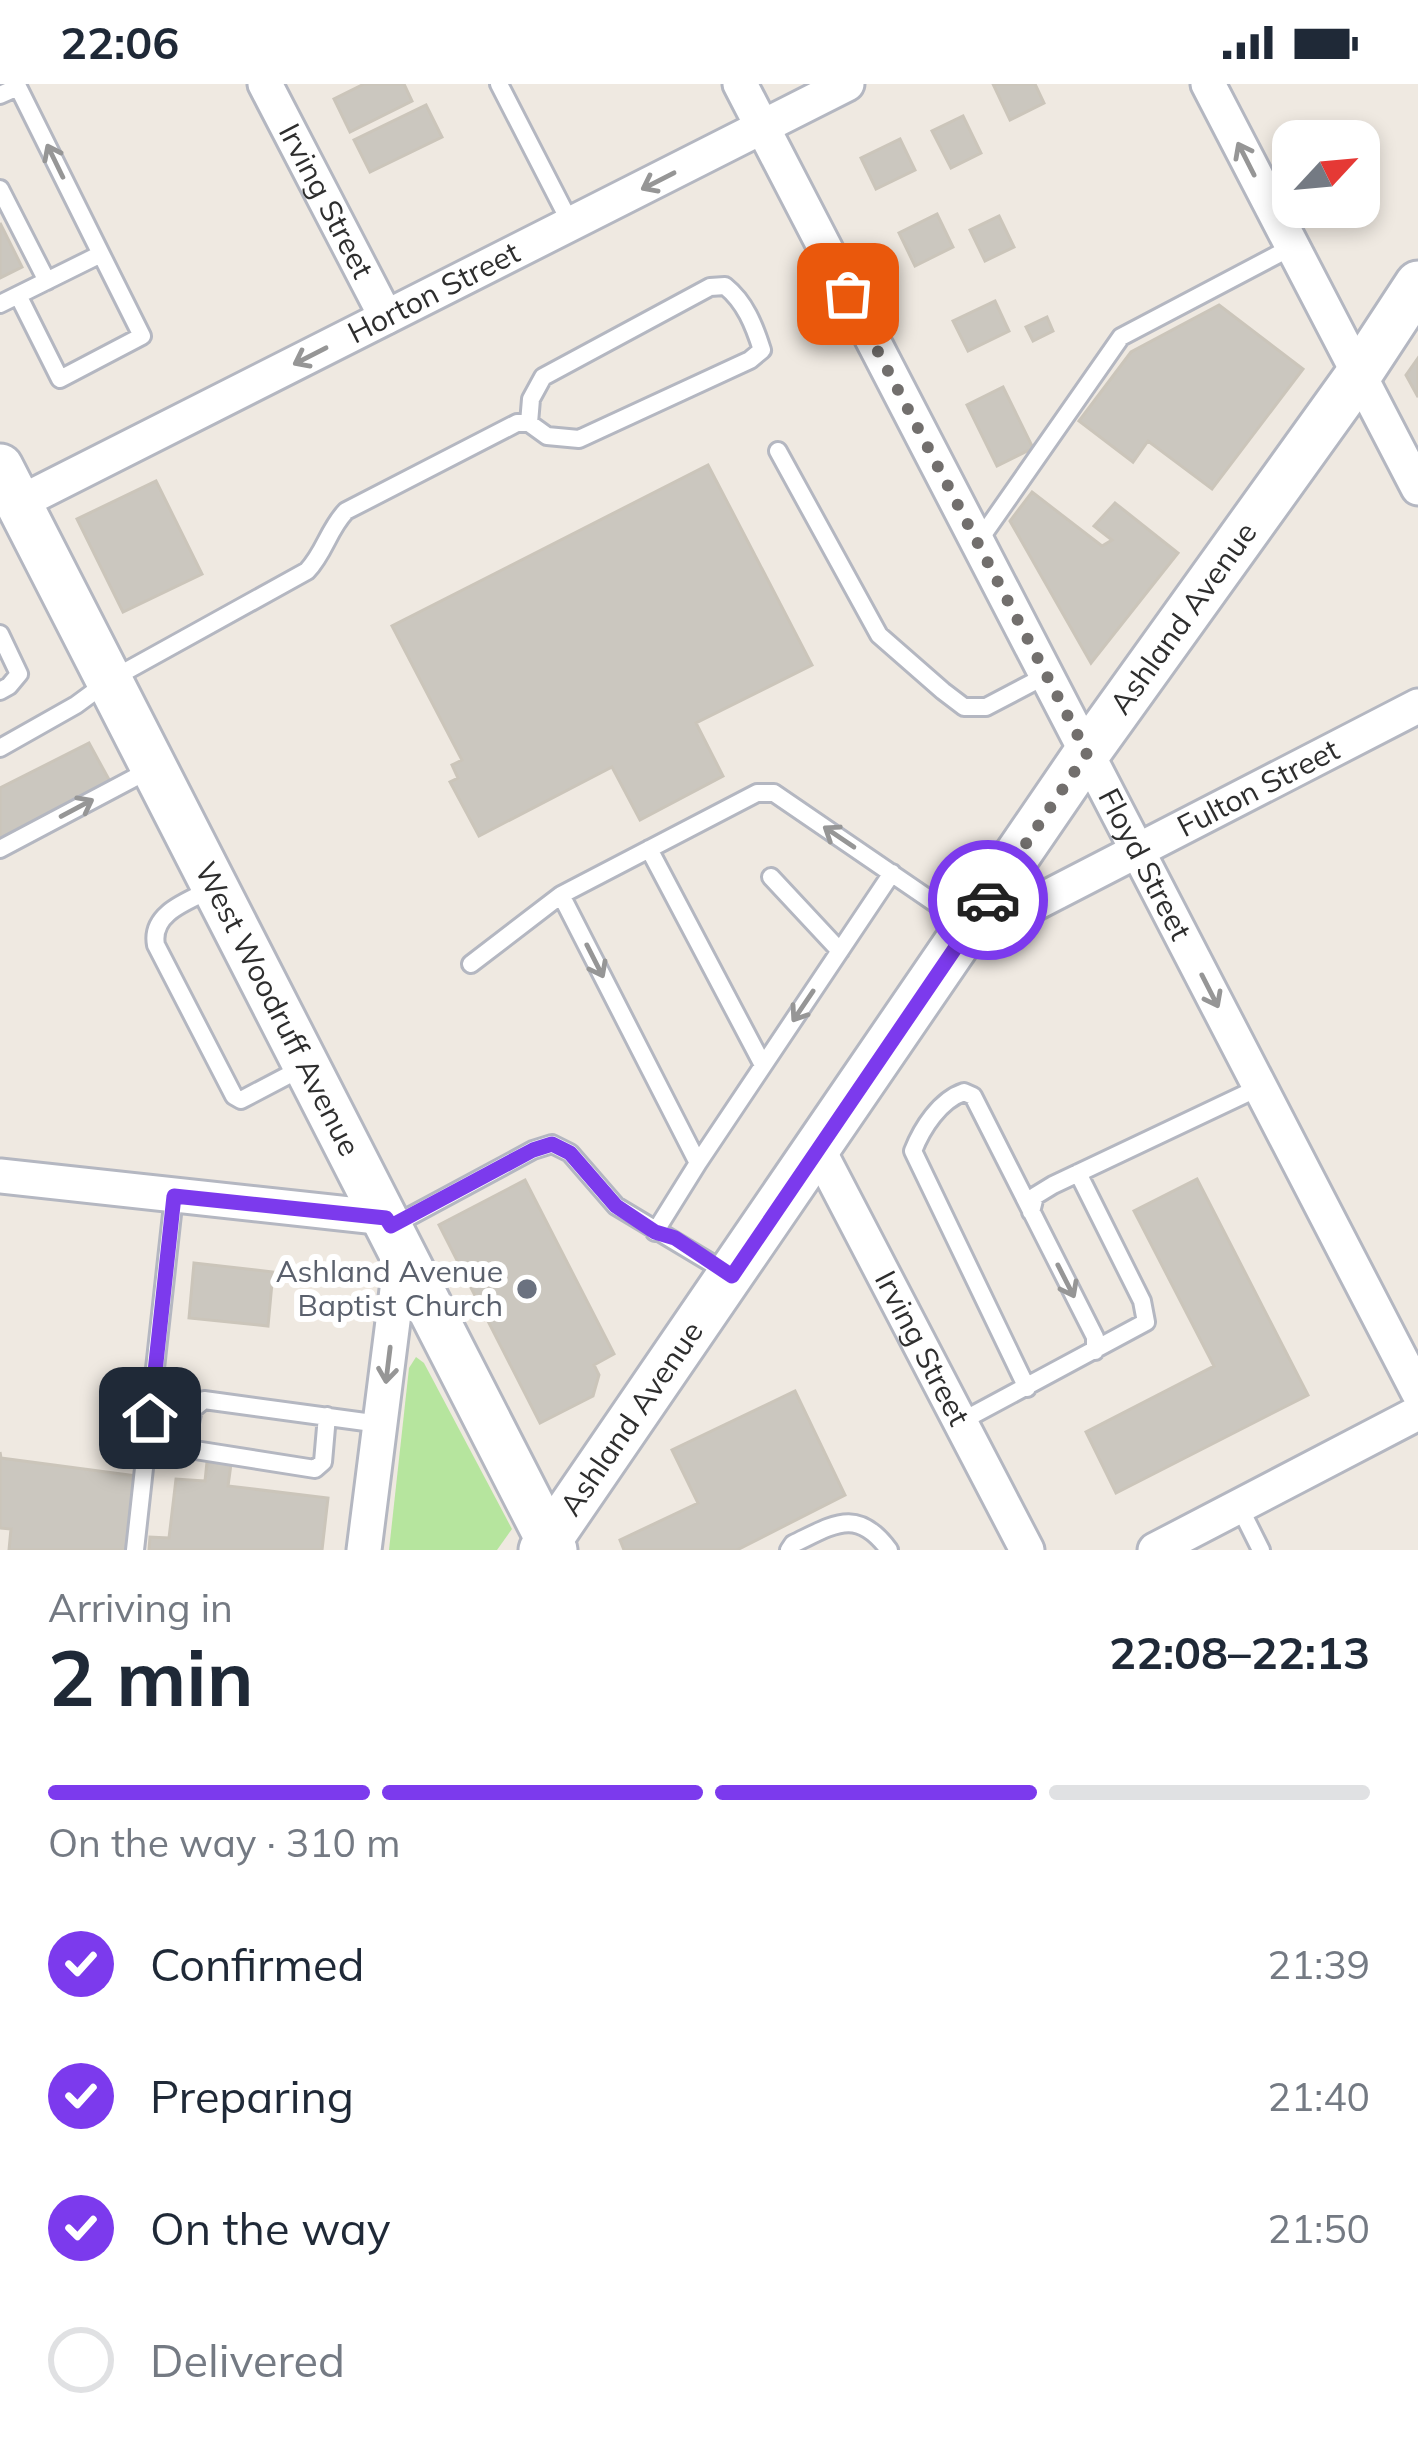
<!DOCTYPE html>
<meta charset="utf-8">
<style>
body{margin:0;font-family:Mulish,sans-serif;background:#f2f2f3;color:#1f2937;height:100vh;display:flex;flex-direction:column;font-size:45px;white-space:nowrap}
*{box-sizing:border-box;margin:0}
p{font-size:39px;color:#747a83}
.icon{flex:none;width:66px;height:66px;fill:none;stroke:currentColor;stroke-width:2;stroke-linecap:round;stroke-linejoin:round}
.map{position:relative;height:1466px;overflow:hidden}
.side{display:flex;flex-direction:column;background:#fff;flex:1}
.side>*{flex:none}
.needle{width:78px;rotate:64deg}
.controls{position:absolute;left:1272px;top:36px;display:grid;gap:24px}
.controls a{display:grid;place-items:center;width:108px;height:108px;border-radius:24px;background:#fff;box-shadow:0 6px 18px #0003;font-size:60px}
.pin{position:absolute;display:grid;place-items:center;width:102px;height:102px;color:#fff;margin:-51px;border-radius:24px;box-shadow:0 6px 18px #0006}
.courier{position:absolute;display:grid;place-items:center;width:120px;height:120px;margin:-60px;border:9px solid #7c3aed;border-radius:50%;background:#fff;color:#222;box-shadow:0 3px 15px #0007}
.summary em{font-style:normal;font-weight:700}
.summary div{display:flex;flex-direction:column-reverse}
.summary{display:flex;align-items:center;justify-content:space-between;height:204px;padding:0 48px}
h1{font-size:78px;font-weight:700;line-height:90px}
.bar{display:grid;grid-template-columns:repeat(4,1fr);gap:18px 12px;align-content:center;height:144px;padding:0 48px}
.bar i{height:15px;border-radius:9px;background:#e0e1e3}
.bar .current{background:#7c3aed}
.bar p{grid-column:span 4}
ol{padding:0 48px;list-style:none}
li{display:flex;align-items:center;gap:36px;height:132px}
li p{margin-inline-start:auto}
li .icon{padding:12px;border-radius:50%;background:#7c3aed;color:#fff;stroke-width:4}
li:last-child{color:#747a83}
li i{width:66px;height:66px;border:6px solid #e0e1e3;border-radius:50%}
.status{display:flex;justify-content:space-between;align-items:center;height:84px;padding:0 60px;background:#fff;direction:ltr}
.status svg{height:33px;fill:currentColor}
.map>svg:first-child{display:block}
</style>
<div class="status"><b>22:06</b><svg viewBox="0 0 49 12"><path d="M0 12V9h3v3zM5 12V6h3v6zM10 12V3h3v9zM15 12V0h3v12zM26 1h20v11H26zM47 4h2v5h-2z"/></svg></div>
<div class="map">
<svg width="1418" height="1466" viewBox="0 0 1418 1466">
<rect width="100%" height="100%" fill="#efe9e1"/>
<path fill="#b6e59e" d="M416,1273L424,1279L512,1445L497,1466H389L409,1284Z"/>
<path fill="#cbc7bf" stroke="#cbc5ba" stroke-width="3" d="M364,0H404L412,17L350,48L334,15Z
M993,0H1035L1044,19L1010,36Z
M426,21L442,53L370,88L354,56Z
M963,32L981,69L951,84L932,47Z
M900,55L915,86L876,105L861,74Z
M937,130L953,163L915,182L899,149Z
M999,132L1014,163L985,177L970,146Z
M0,139L22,183L0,194Z
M995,217L1009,247L968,267L953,237Z
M1219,221L1303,285L1212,405L1148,357L1133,378L1079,337L1131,268Z
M1047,233L1053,247L1033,257L1026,243Z
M1418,274V313L1406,291Z
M1003,303L1033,364L997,382L967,321Z
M708,381L812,581L696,639L723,692L640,736L612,683L479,752L450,698L458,694L452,681L462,676L392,542Z
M156,397L202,490L123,528L77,435Z
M1032,408L1102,462L1112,456L1094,442L1115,419L1178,469L1091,579L1010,437Z
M89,659L113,703L0,762V704Z
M1197,1095L1308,1311L1116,1409L1086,1348L1214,1282L1134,1127Z
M525,1096L614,1270L594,1281L599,1291L593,1312L540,1339L439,1141Z
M194,1179L273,1188L268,1242L189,1234Z
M795,1307L845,1411L737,1466H624L620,1456L698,1419L672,1366Z
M0,1368L1,1374L137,1392L129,1466H9L11,1445L0,1444Z
M207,1378L231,1380L228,1402L328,1414L322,1466H149L150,1453L169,1454L176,1395L205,1397Z"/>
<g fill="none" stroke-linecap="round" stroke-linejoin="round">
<g stroke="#b4b7c1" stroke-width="22">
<path id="lane" d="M499,0L571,140
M0,11L18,3L101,170
M0,105L47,197
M0,220L101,170L142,252L60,295L18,211
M778,367L879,551L943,607L964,623H986L1047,591
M978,458L1121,253L1292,163
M0,550L19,590L9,602L0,607
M0,664L76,621L110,596L307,487C325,468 328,446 346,427L517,339H529L547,352L579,355L750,276L762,266C754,241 745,218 725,202L710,203L543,293L531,315L529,339
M0,765L153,684
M649,765L763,981
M771,793L840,867
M212,805C188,817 150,829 156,861L234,1012L241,1016L302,984
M471,880L561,811
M698,1079L892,789
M1031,1128L1035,1112L1053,1101L1260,1003
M392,1142L533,1066L552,1060L570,1069L616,1122L726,1188
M655,1148L698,1079L561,811L757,709H774L964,839
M1027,1304L913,1067C922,1044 940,1016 964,1008L973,1012L1095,1253V1267
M327,1332L323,1378L315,1385L195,1366L186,1358L193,1325L204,1316L380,1340
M960,1338L1146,1238L1142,1217L1078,1089
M1239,1422L1261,1466
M135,1466L174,1112
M789,1466L793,1460C833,1441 857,1422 889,1466"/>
</g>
<g stroke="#b4b7c1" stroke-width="39">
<g id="street">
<path id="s1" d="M265,0L386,233"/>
<path id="s2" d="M740,0L1418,1308"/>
<path d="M1208,0L1418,404"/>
<path id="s3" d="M19,419L847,0"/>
<path id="s4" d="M970,843L1003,836L1418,622"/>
<path id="s5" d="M818,1065L1027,1466"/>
<path d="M0,1092L386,1134"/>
<path d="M364,1466L402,1166"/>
<path d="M1155,1466L1418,1329"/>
</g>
</g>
<g stroke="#b4b7c1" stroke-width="51">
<g id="secondary">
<path id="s6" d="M0,383L554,1466"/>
<path id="s7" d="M542,1466L1087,669L1359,290L1418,200"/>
</g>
</g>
<use href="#lane" stroke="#fff" stroke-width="16"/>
<use href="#street" stroke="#fff" stroke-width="33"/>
<use href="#secondary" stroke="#fff" stroke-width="45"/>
</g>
<defs><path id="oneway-shaft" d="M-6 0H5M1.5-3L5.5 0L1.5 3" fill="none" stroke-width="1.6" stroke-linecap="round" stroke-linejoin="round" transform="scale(3)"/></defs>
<g stroke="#969696">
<use href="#oneway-shaft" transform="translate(1246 75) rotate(-117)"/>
<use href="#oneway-shaft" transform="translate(55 77) rotate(-116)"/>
<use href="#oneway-shaft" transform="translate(658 97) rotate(153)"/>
<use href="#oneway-shaft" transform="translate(310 272) rotate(153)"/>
<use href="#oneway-shaft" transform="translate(77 724) rotate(-28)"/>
<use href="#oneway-shaft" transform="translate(839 753) rotate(-146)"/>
<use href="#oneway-shaft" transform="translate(595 877) rotate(63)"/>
<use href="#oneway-shaft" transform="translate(1210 907) rotate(63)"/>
<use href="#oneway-shaft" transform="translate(803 922) rotate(124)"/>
<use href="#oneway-shaft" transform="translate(1066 1197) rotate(63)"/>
<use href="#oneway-shaft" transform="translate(388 1281) rotate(97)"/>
</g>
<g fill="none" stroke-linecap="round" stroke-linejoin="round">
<path stroke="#726f6d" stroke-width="12" stroke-dasharray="0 21.6" d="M848,210L1087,669L988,816"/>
<path stroke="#7c3aed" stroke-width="15" d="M150,1334L174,1112L386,1134L391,1142L533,1066L552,1060L570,1069L616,1122L655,1148L675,1154L732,1192L988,816"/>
</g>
<circle fill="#6b7280" stroke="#fff" stroke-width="4.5" cx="527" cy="1205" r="12"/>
<g text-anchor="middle" stroke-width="12" stroke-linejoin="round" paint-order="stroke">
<g font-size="30" fill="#2e2e2e" stroke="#fff">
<text dy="10" stroke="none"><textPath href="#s1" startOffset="132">Irving Street</textPath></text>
<text dy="10" stroke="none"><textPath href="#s3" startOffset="465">Horton Street</textPath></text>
<text dy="10" stroke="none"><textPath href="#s7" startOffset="1131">Ashland Avenue</textPath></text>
<text dy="10" stroke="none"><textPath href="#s4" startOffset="321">Fulton Street</textPath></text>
<text dy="10" stroke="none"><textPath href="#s2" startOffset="879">Floyd Street</textPath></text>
<text dy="10" stroke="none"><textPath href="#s6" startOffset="609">West Woodruff Avenue</textPath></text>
<text dy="10" stroke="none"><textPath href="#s5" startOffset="225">Irving Street</textPath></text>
<text dy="10" stroke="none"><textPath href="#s7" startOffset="159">Ashland Avenue</textPath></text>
</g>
<g font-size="30" fill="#5b616d" stroke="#fff" text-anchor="end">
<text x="503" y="1198">Ashland Avenue<tspan x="503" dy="34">Baptist Church</tspan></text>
</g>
</g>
</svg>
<div class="controls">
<a><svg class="needle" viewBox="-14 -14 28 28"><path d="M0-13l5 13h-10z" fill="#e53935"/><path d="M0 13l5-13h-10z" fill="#747a83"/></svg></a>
</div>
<div class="pin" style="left:848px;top:210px;background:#ea580c"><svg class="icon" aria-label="bag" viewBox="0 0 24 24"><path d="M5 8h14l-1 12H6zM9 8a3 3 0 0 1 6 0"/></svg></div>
<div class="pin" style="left:150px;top:1334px;background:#1f2937"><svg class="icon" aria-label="home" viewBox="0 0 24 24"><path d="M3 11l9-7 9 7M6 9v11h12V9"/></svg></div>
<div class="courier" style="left:988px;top:816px"><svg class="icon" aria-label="car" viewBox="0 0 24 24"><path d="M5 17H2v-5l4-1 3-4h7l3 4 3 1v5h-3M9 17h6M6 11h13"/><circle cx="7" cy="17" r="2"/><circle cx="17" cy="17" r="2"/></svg></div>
</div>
<section class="side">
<div class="summary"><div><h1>2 min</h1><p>Arriving in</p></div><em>22:08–22:13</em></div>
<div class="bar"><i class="current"></i><i class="current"></i><i class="current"></i><i></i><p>On the way · 310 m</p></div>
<ol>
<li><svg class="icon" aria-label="check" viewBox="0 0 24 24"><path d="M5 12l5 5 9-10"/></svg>Confirmed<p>21:39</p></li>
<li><svg class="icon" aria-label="check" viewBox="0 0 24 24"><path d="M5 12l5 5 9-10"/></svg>Preparing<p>21:40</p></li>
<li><svg class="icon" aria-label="check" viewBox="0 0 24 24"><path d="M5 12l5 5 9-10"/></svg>On the way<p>21:50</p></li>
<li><i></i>Delivered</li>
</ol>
</section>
